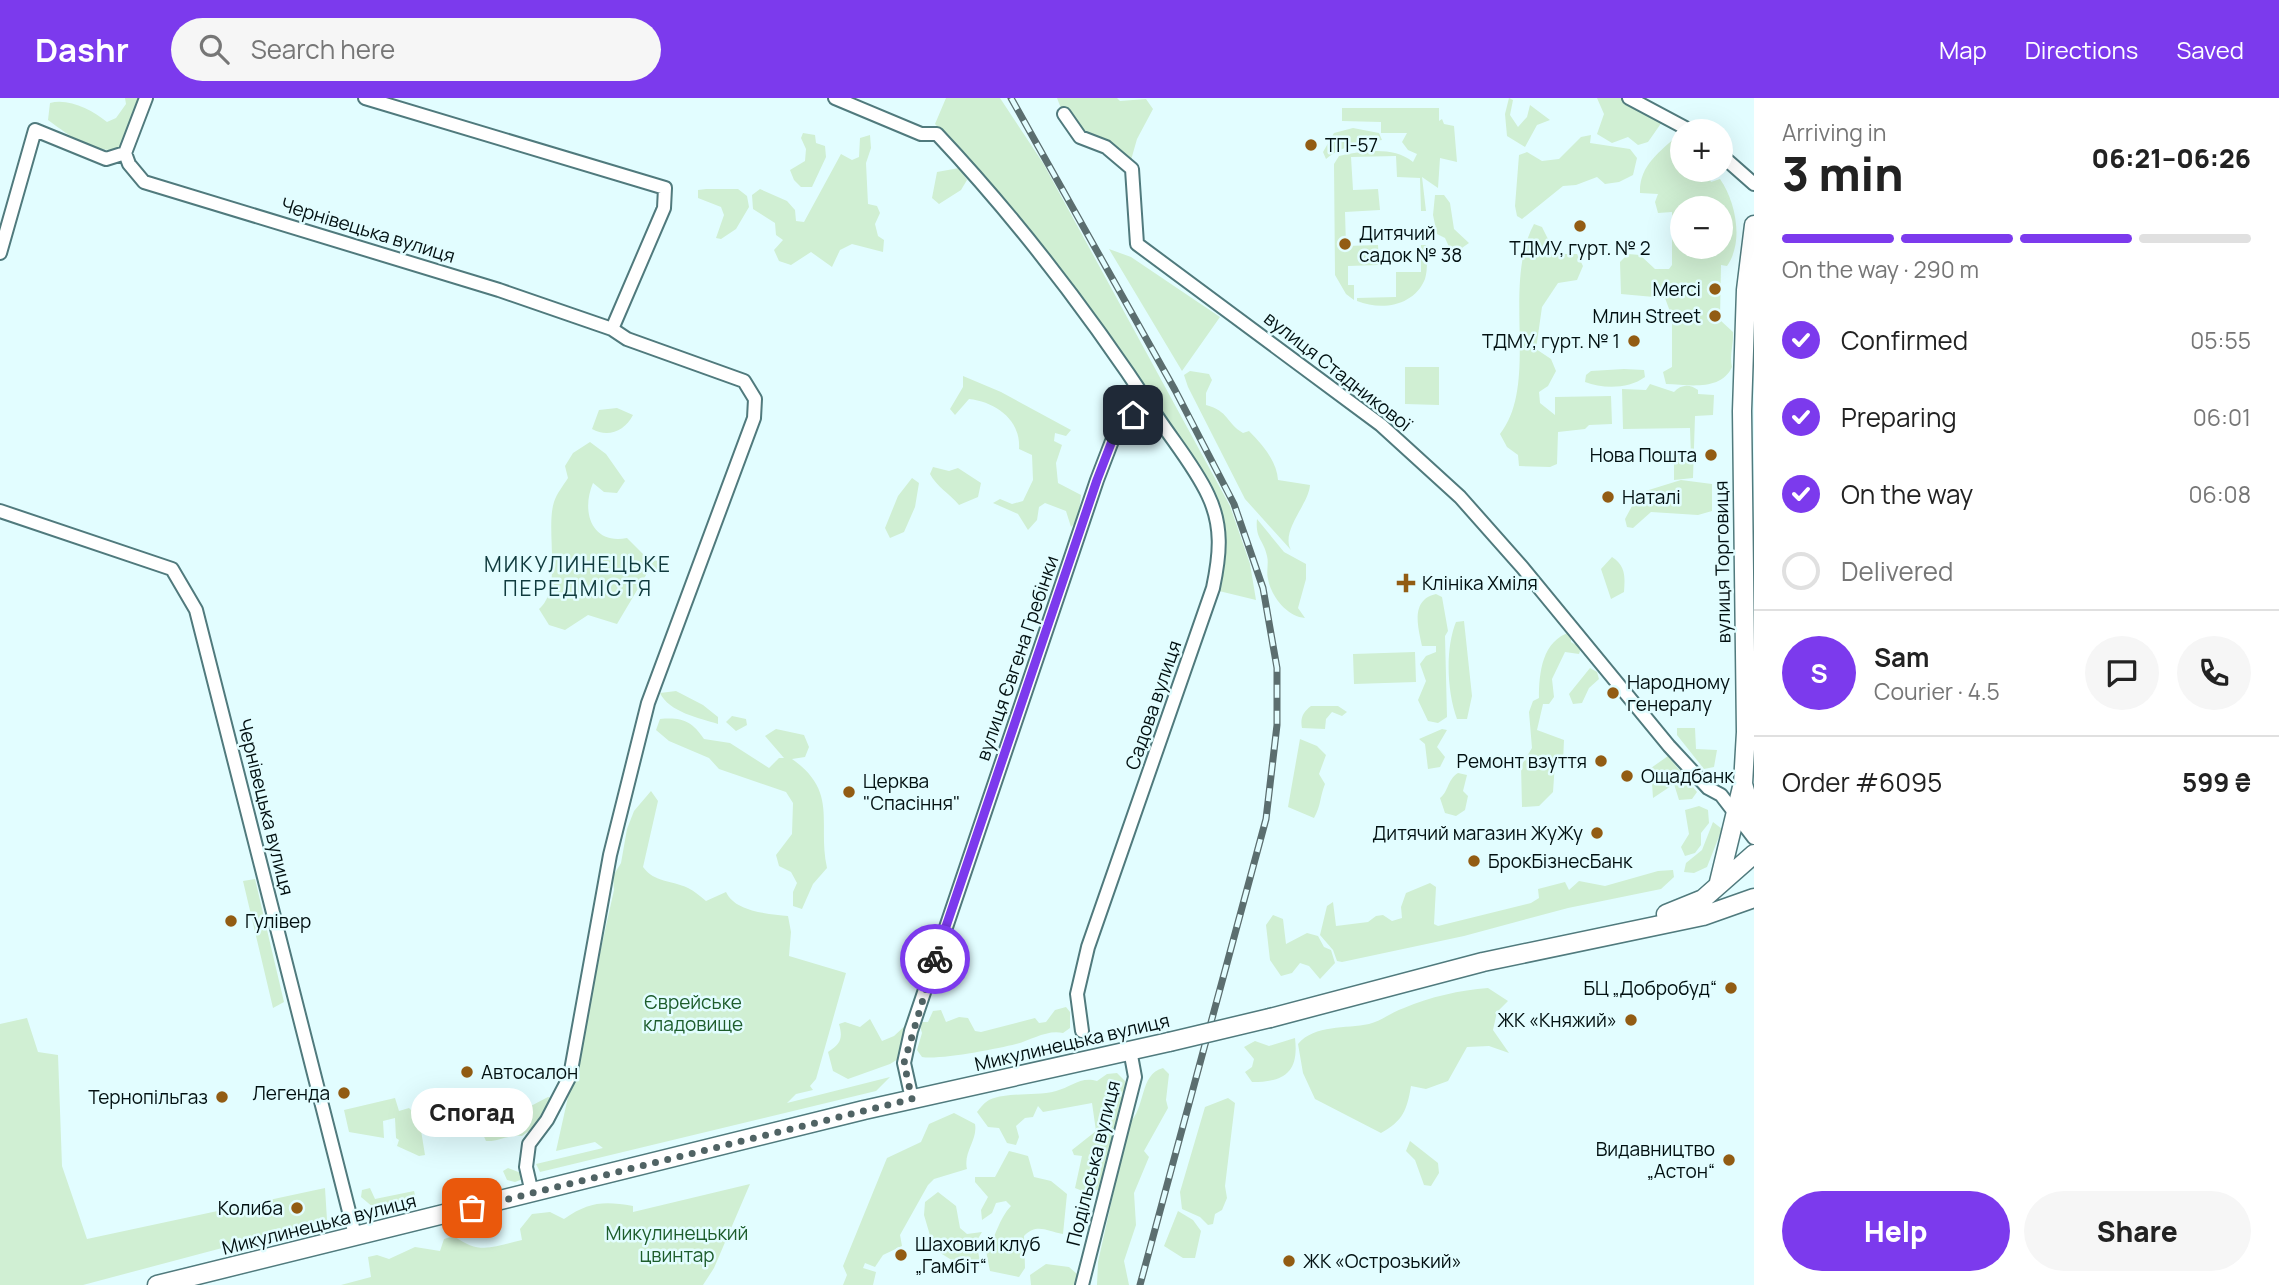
<!DOCTYPE html>
<meta charset="utf-8">
<style>
body{margin:0;font-family:Manrope,sans-serif;background:#f6f6f6;color:#222;height:100vh;display:flex;flex-direction:column;font-size:26px;white-space:nowrap}
*{box-sizing:border-box;margin:0}
p{font-size:23px;color:#767676}
.icon{flex:none;width:38px;height:38px;fill:none;stroke:currentColor;stroke-width:2;stroke-linecap:round;stroke-linejoin:round}
.map{position:relative;flex:1;overflow:hidden}
.side{display:flex;flex-direction:column;background:#fff;width:525px}
.side>*{flex:none}
.tools{position:absolute;left:1670px;top:21px;display:grid;gap:14px}
.tools a{display:grid;place-items:center;width:63px;height:63px;border-radius:50%;background:#fff;box-shadow:0 7px 28px #0002;font-size:35px}
.pin{position:absolute;display:grid;place-items:center;width:60px;height:60px;color:#fff;margin:-30px;border-radius:14px;box-shadow:0 4px 10px #0006}
.courier{position:absolute;display:grid;place-items:center;width:70px;height:70px;margin:-35px;border:5px solid #7c3aed;border-radius:50%;background:#fff;color:#222;box-shadow:0 2px 9px #0007}
.bubble{position:absolute;height:49px;border-radius:24px;background:#fff;box-shadow:0 7px 28px #0002;font-size:23px;font-weight:800;line-height:49px;text-align:center}
.overview em{font-style:normal;font-weight:800}
.overview div{display:flex;flex-direction:column-reverse}
.overview{display:flex;align-items:center;justify-content:space-between;height:119px;padding:0 28px}
h1{font-size:46px;font-weight:800;line-height:52px}
.bar{display:grid;grid-template-columns:repeat(4,1fr);gap:10px 7px;align-content:center;height:84px;padding:0 28px}
.bar i{height:9px;border-radius:5px;background:#e0e0e0}
.bar .selected{background:#7c3aed}
.bar p{grid-column:span 4}
.line{display:flex;align-items:center;gap:18px;padding:0 28px;border-top:2px solid #e0e0e0}
.line div{flex:1}
.round{display:grid;place-items:center;flex:none;width:74px;height:74px;border-radius:37px;background:#f6f6f6}
ol{padding:0 28px;list-style:none}
li{display:flex;align-items:center;gap:21px;height:77px}
li p{margin-inline-start:auto}
li .icon{padding:7px;border-radius:50%;background:#7c3aed;color:#fff;stroke-width:4}
li:last-child{color:#767676}
li i{width:38px;height:38px;border:4px solid #e0e0e0;border-radius:50%}
.cta{display:flex;gap:14px;margin-top:auto;padding:14px 28px}
.cta a{flex:1;height:80px;border-radius:42px;background:#7c3aed;color:#fff;font-size:28px;font-weight:800;line-height:80px;text-align:center}
.cta a+a{background:#f6f6f6;color:#222}
header{display:flex;align-items:center;gap:42px;box-sizing:border-box;height:98px;padding:0 35px;background:#7c3aed;color:#fff}
header strong{font-size:33px}
nav{display:flex;gap:38px;margin-inline-start:auto;font-size:24px}
.search{width:490px;height:63px;background:#f6f6f6;display:flex;align-items:center;gap:18px;box-sizing:border-box;padding:0 24px;border-radius:38px;color:#767676;font-size:26px}
main{display:flex;flex:1;min-height:0}
.map>svg:first-child{display:block}
</style>
<header>
<strong>Dashr</strong>
<div class="search"><svg class="icon" aria-label="search" viewBox="0 0 24 24"><circle cx="10" cy="10" r="6"/><path d="M15 15l6 6"/></svg>Search here</div>
<nav><a>Map</a><a>Directions</a><a>Saved</a></nav>
</header>
<main>
<div class="map">
<svg width="1754" height="1187" viewBox="0 0 1754 1187">
<rect width="100%" height="100%" fill="#e2fdff"/>
<path fill="#d0efd3" fill-rule="evenodd" d="M125,0H144L123,52C90,54 74,41 48,22L50,5C69,0 92,12 107,24L116,20L126,6Z
M946,0H1000L1043,65L1230,408L1250,466L1256,502L1219,493C1226,466 1228,442 1219,415C1210,385 1190,358 1173,331C1106,222 1023,120 935,26Z
M1057,0H1117L1120,3L1146,1L1153,11L1137,41L1131,62L1102,51L1064,18Z
M1509,0L1513,2L1510,17L1518,29L1527,19L1530,7L1550,22L1537,27L1525,49L1507,38L1505,16Z
M1597,0H1626L1662,24L1648,44L1638,47L1628,39L1612,45L1597,36L1604,16Z
M1342,10H1439V23L1442,21L1444,26L1454,28L1457,64L1440,60L1438,90L1422,79L1426,113H1421L1420,80L1397,79L1396,58L1351,59L1353,92L1378,91L1380,112L1345,114L1346,148L1378,147L1379,167L1348,168V187H1354V202L1346,196L1335,177L1334,66L1339,58C1363,53 1393,48 1413,64L1417,56L1408,52L1402,44L1407,35H1381V24L1342,23Z
M1353,30L1379,35L1382,42C1361,45 1343,47 1326,61L1323,54L1334,35Z
M803,35L815,37L816,45L825,48L826,59L812,89H801L794,82L790,72L805,63L806,51L801,40Z
M1679,36L1682,39V72H1706L1711,84L1720,81C1736,104 1744,144 1727,168L1721,167L1720,222L1733,234C1734,246 1729,258 1732,269C1721,293 1690,287 1666,286L1663,274L1672,269V219L1665,200L1621,196L1620,164L1628,156L1640,157L1655,171H1669L1672,167V114L1658,115L1655,104L1658,96L1640,95C1639,67 1660,54 1679,36ZM1720,110V149H1682V110Z
M870,37L871,50L866,65L868,106L877,108L880,115L875,126L878,138L884,142L883,154L852,146L840,152L832,169L811,154L791,167L779,163L774,152L783,142L776,137L775,125L753,111L752,97L760,91L787,103L795,112L796,123L804,124L841,56L852,62L859,59L860,40Z
M1591,37L1590,45L1630,51L1637,60L1633,77L1619,84L1605,86L1597,79L1576,87L1563,88L1522,121L1517,118L1515,108L1519,57L1527,54L1542,63L1559,61L1581,39Z
M959,70L967,82L961,92L939,106L932,100L937,74Z
M706,91H738L747,98L749,109L736,131L721,141L716,140L724,117L721,109L698,100V92Z
M1435,97H1444L1450,105L1454,131L1469,145L1459,152L1450,151L1445,140L1437,136L1433,117Z
M1534,126L1542,129L1548,141L1544,150L1549,156H1577L1583,168L1577,182L1558,185L1542,209L1536,251L1551,261L1556,273L1548,288L1539,294L1540,305L1555,317V299L1611,298L1612,326L1589,327L1585,331L1558,334L1557,366L1550,369L1519,368L1518,357L1507,349L1500,336C1540,285 1501,188 1534,126Z
M1421,147H1426C1427,157 1428,171 1425,181C1414,208 1382,213 1357,203V200L1396,199V174H1421Z
M1109,151L1131,159L1220,219L1182,273Z
M1405,269H1439V307L1405,306Z
M1624,271L1644,272L1645,279C1629,291 1603,291 1585,284L1586,277L1591,273Z
M1190,273L1209,276L1212,282L1206,295V307C1229,313 1226,325 1243,335L1249,333C1262,346 1277,363 1278,382L1310,387C1309,406 1280,433 1291,452L1245,401L1188,289L1184,277Z
M963,278L1001,294L1071,332L1066,338L1055,335L1054,343L1062,347L1056,365L1058,385L1081,397L1078,422L1071,429L1066,413L1045,405L1039,409L1037,422L1028,432L1018,416L993,405L1000,401L1012,406L1023,403L1033,382L1032,357L1019,351C1021,322 996,304 969,301L955,317L950,311L963,289Z
M1650,286L1674,294C1681,286 1690,286 1698,292V296L1714,297L1713,317L1695,318L1693,380L1674,382V358H1691L1690,330L1623,331L1622,291L1646,292Z
M617,310L633,317C625,333 608,340 592,331L599,312Z
M590,344L606,356L625,383L617,395L604,394L593,385C581,413 591,447 627,440L648,461L663,464V475L649,472L617,526L588,517L565,532L549,527L539,511C563,492 545,432 554,404C557,395 563,388 568,380L565,368L573,355Z
M933,369L949,373L958,370L981,385L978,399L959,407C950,396 936,388 930,376Z
M912,380L919,385L915,409L904,434L890,440L885,430L898,398Z
M1681,382L1712,386V413L1698,417L1651,414L1633,430L1627,429L1625,421L1639,395Z
M1257,421L1284,454L1306,466V481L1298,510L1305,520C1287,519 1271,498 1268,481C1266,474 1269,465 1267,458C1264,442 1255,441 1257,421Z
M1612,459C1626,468 1625,479 1624,494L1611,501L1601,471Z
M1436,496L1442,499L1448,533L1445,538L1447,619L1438,625L1428,623L1418,602L1426,583L1420,566L1426,558L1436,554V548H1422C1418,529 1410,502 1436,496Z
M1464,523L1472,598L1467,621H1457C1447,594 1445,551 1456,524Z
M1571,534V544L1581,550L1579,556L1565,554L1552,581L1554,599L1549,606H1543L1537,632L1564,642L1563,664L1555,665L1553,694L1539,708L1522,709L1521,668L1532,650L1529,614L1533,603L1539,600C1539,575 1542,542 1571,534Z
M1415,554L1416,584L1354,586L1353,556Z
M1590,570L1597,574L1599,581L1589,590L1582,605L1573,606L1569,596Z
M676,593L703,607L718,619V626C699,620 669,614 660,595Z
M1311,608H1338L1347,614L1342,618L1332,614L1326,621L1325,631L1302,630C1300,620 1303,614 1311,608Z
M732,618L746,621L747,627L736,633L726,624Z
M660,621C682,619 692,623 704,641L730,645L769,670L779,660H784L765,638L776,631L804,637L809,649L805,659L792,661C839,694 817,725 827,770L813,786L802,811L793,808V794L797,785L791,774L779,768L776,757L792,736L793,705L786,694L719,671L709,660L669,643L656,632Z
M1677,630H1695L1696,651L1717,652L1714,669L1704,671L1677,637Z
M1442,631L1447,632L1437,649L1445,659L1440,669L1428,671L1425,646L1419,641Z
M1300,641L1317,648L1326,657L1319,676L1325,686C1320,698 1321,708 1314,720L1288,709Z
M1668,658L1697,694L1692,701L1679,702L1674,686L1653,700L1651,670Z
M1458,675L1467,677L1463,693L1468,698L1465,712L1456,718L1445,715L1440,700C1449,693 1447,682 1458,675Z
M651,693L658,703L643,769C655,785 671,782 688,790C694,793 700,798 706,803L726,794C735,814 769,816 788,818L791,834L789,858L846,875L816,981L810,988L813,992L796,996L787,1005L890,979L876,993L540,1074L536,1066L603,1050L595,1044L556,1053L614,792L613,778L621,765L627,731L634,713Z
M1699,708L1708,712L1709,725L1701,735V747L1695,755L1685,758L1681,749L1689,736L1685,712Z
M1713,724L1722,731L1707,769L1694,775L1684,774L1686,765L1702,752Z
M1673,772L1674,779L1661,791L1568,810L1464,838L1342,864L1337,863L1333,852L1320,837L1327,808L1333,804L1336,828L1368,824L1376,818L1383,817L1392,823L1402,820L1401,809L1406,795L1430,785L1436,789L1434,826L1438,828L1531,805L1539,800L1538,791L1565,784L1569,792L1579,783L1605,788L1658,773Z
M255,781L284,904L273,910L243,783Z
M1273,817L1283,821L1286,846L1307,835L1318,838L1324,849L1331,852L1335,865L1320,881L1309,868L1300,865L1292,875L1281,878L1270,862L1266,827Z
M1488,890L1508,903L1497,914L1493,932L1509,955L1489,948L1467,949L1448,983L1426,991L1411,988C1407,1012 1403,1023 1381,1035L1315,1001L1303,975L1298,946C1315,926 1346,931 1369,926C1381,923 1392,914 1404,910C1430,899 1460,892 1488,890Z
M1066,909L1070,914V930L1063,935C1048,931 1031,942 1016,946C996,951 940,962 922,959L917,952L922,935L920,928L922,924H928L933,913L941,912L946,924L959,919L968,920L975,933L981,934L1035,920L1039,925L1046,924L1055,912Z
M27,920L38,954L58,957L62,1068L87,1141L325,1090L327,1122L83,1187H0V926Z
M870,921L882,943L894,938L908,925L911,953L890,966L848,981L833,973L828,954C841,946 843,940 839,926L845,924L860,929Z
M1295,940C1299,974 1285,984 1252,984L1245,974L1252,969L1254,961L1244,949L1255,943L1269,948Z
M1163,970L1169,976L1166,1002L1168,1010L1144,1053L1149,1059L1134,1095L1136,1127L1124,1163L1129,1187H1097L1098,1164L1129,1025C1146,1011 1139,976 1163,970Z
M1117,975L1125,983L1126,992L1103,1091L1085,1094L1075,1090L1082,1058L1074,1057L1072,1052L1096,1033L1092,1005L1043,1014L1038,1008L1033,1019L1025,1020L1016,1028L1019,1039L1016,1047L1007,1045L999,1030L988,1029L977,1014C980,1010 985,1004 989,1002C1010,993 1034,999 1056,993C1071,989 1081,978 1097,983L1107,976Z
M548,999L558,1002L562,1010C553,1023 535,1027 522,1038C508,1036 500,1044 486,1043L480,1030L495,1016L527,1010Z
M395,1000L399,1013L409,1010L419,1020L425,1057L419,1058L397,1048L399,1042L396,1040L395,1020L383,1023L384,1040L349,1034L344,1012Z
M1228,1000L1235,1005L1225,1088L1227,1100L1222,1112L1215,1116L1213,1126L1208,1127L1200,1119L1182,1111L1180,1094L1205,1009Z
M954,1015L975,1026C978,1042 963,1054 967,1071L934,1081L928,1087L900,1137L902,1148L883,1157L875,1169L865,1165L863,1170L876,1174L873,1187H843L847,1177L843,1168L887,1060L921,1044L929,1026Z
M1410,1043L1438,1065L1439,1075L1431,1088L1424,1087L1415,1062L1406,1053Z
M1009,1053L1028,1058L1034,1079L1051,1083L1067,1096L1063,1136C1046,1133 1037,1125 1024,1138L1025,1170L1019,1179L990,1173L986,1153C996,1139 999,1120 1011,1108L1006,1103L996,1105L992,1115L982,1122L981,1112L988,1099L975,1084V1079H995Z
M508,1070L521,1075L523,1081L515,1084L507,1082L503,1073Z
M750,1086L714,1170L703,1187H341L371,1179L368,1159L377,1157L389,1161L415,1149L440,1153L444,1141L454,1138C479,1157 493,1149 522,1142L520,1131L532,1116L550,1114L564,1121C589,1104 603,1103 633,1108V1114Z
M370,1090L375,1101L414,1093L416,1101L374,1110L361,1099L362,1092Z
M938,1094L956,1108L960,1130L967,1136L982,1134L976,1144L981,1168L966,1171L934,1151L924,1117L925,1104Z
M1178,1113L1193,1122L1201,1133L1195,1160H1183L1164,1148Z
M1046,1166L1069,1169L1077,1176L1076,1187H1031L1030,1177Z"/>
<g fill="none" stroke-linecap="round" stroke-linejoin="round">
<g stroke="#507a7d" stroke-width="16">
<path id="minor" d="M835,0L921,36H937C1018,122 1091,218 1156,317C1173,343 1195,369 1208,397C1223,428 1220,457 1213,490L1088,849L1077,896L1082,933
M1629,0L1691,33
M1064,16L1080,39L1106,49L1132,71L1137,146L1381,327L1460,399L1522,469L1669,648L1708,690L1721,697L1754,740
M125,55L129,66L144,84L499,192L612,231L664,110L665,90L365,0
M1720,56L1754,86
M0,155L35,32L106,61L125,55L146,0
M0,413L172,471L196,512L355,1137
M912,1001L904,965L911,933L1097,382L1117,330L1148,305
M532,1095L526,1069L529,1046L547,1022L570,978L610,757L648,605L754,320L755,301L744,283L627,241L612,231
M1082,1187L1135,979L1130,952"/>
</g>
<g stroke="#507a7d" stroke-width="21">
<path id="secondary" d="M1754,127L1746,192L1742,313L1746,634L1743,686L1754,724
M1719,784L1742,689
M1666,816L1703,801L1754,756
M1270,920L1483,864L1703,818L1754,800
M157,1187L864,1012L1169,944"/>
</g>
<use href="#minor" stroke="#fff" stroke-width="12"/>
<use href="#secondary" stroke="#fff" stroke-width="18"/>
<g stroke="#5b6e6f" stroke-width="7">
<path id="rail" d="M1011,0L1175,292L1234,406L1263,490L1277,570V627L1266,721L1140,1187"/>
</g>
<use href="#rail" stroke="#e2fdff" stroke-width="4.5" stroke-dasharray="13" stroke-linecap="butt"/>
<g stroke="#507a7d" stroke-width="21" stroke-linecap="butt">
<path id="secondary-bridge" d="M1169,944L1270,920"/>
</g>
<use href="#secondary-bridge" stroke="#fff" stroke-width="18"/>
</g>
<g fill="none" stroke-linecap="round" stroke-linejoin="round">
<path stroke="#506364" stroke-width="7" stroke-dasharray="0 12.6" d="M472,1110L912,1001L904,965L935,861"/>
<path stroke="#7c3aed" stroke-width="9" d="M935,861L1097,382L1117,330L1133,317"/>
</g>
<g fill="#925c13" stroke="#e2fdff" stroke-width="2.5">
<circle cx="1311" cy="47" r="7"/>
<circle cx="1580" cy="128" r="7"/>
<circle cx="1345" cy="146" r="7"/>
<circle cx="1715" cy="191" r="7"/>
<circle cx="1715" cy="218" r="7"/>
<circle cx="1634" cy="243" r="7"/>
<circle cx="1711" cy="357" r="7"/>
<circle cx="1608" cy="399" r="7"/>
<path d="M1402.5 474.5h7v7h7v7h-7v7h-7v-7h-7v-7h7z"/>
<circle cx="1613" cy="595" r="7"/>
<circle cx="1601" cy="663" r="7"/>
<circle cx="1627" cy="678" r="7"/>
<circle cx="849" cy="694" r="7"/>
<circle cx="1597" cy="735" r="7"/>
<circle cx="1474" cy="763" r="7"/>
<circle cx="231" cy="823" r="7"/>
<circle cx="1731" cy="890" r="7"/>
<circle cx="1631" cy="922" r="7"/>
<circle cx="467" cy="974" r="7"/>
<circle cx="344" cy="995" r="7"/>
<circle cx="222" cy="999" r="7"/>
<circle cx="1729" cy="1062" r="7"/>
<circle cx="297" cy="1110" r="7"/>
<circle cx="901" cy="1157" r="7"/>
<circle cx="1289" cy="1163" r="7"/>
</g>
<g text-anchor="middle" stroke-width="5" stroke-linejoin="round" paint-order="stroke">
<g font-size="19" fill="#021011" stroke="#e2fdff" text-anchor="start">
<text x="1325" y="54">ТП-57</text>
<text x="1359" y="142">Дитячий<tspan x="1359" dy="22">садок № 38</tspan></text>
<text x="1580" y="157" text-anchor="middle">ТДМУ, гурт. № 2</text>
<text x="1701" y="198" text-anchor="end">Merci</text>
<text x="1701" y="225" text-anchor="end">Млин Street</text>
<text x="1620" y="250" text-anchor="end">ТДМУ, гурт. № 1</text>
<text x="1697" y="364" text-anchor="end">Нова Пошта</text>
<text x="1622" y="406">Наталі</text>
<text x="1422" y="492">Клініка Хміля</text>
<text x="1627" y="591">Народному<tspan x="1627" dy="22">генералу</tspan></text>
<text x="1587" y="670" text-anchor="end">Ремонт взуття</text>
<text x="1641" y="685">Ощадбанк</text>
<text x="863" y="690">Церква<tspan x="863" dy="22">"Спасіння"</tspan></text>
<text x="1583" y="742" text-anchor="end">Дитячий магазин ЖуЖу</text>
<text x="1488" y="770">БрокБізнесБанк</text>
<text x="245" y="830">Гулівер</text>
<text x="1717" y="897" text-anchor="end">БЦ „Добробуд“</text>
<text x="1617" y="929" text-anchor="end">ЖК «Княжий»</text>
<text x="481" y="981">Автосалон</text>
<text x="330" y="1002" text-anchor="end">Легенда</text>
<text x="208" y="1006" text-anchor="end">Тернопільгаз</text>
<text x="1715" y="1058" text-anchor="end">Видавництво<tspan x="1715" dy="22">„Астон“</tspan></text>
<text x="283" y="1117" text-anchor="end">Колиба</text>
<text x="915" y="1153">Шаховий клуб<tspan x="915" dy="22">„Гамбіт“</tspan></text>
<text x="1303" y="1170">ЖК «Острозький»</text>
</g>
<g font-size="19" fill="#021011" stroke="#e2fdff">
<text transform="translate(368 132) rotate(17)" y="7">Чернівецька вулиця</text>
<text transform="translate(1338 273) rotate(38)" y="7">вулиця Стадникової</text>
<text transform="translate(1722 464) rotate(-91)" y="7">вулиця Торговиця</text>
<text transform="translate(1017 560) rotate(-71)" y="7">вулиця Євгена Гребінки</text>
<text transform="translate(1153 607) rotate(-71)" y="7">Садова вулиця</text>
<text transform="translate(266 709) rotate(76)" y="7">Чернівецька вулиця</text>
<text transform="translate(1072 944) rotate(-13)" y="7">Микулинецька вулиця</text>
<text transform="translate(1093 1065) rotate(-76)" y="7">Подільська вулиця</text>
<text transform="translate(319 1126) rotate(-14)" y="7">Микулинецька вулиця</text>
</g>
<g font-size="19" fill="#1d5d2c" stroke="#e2fdff">
<text x="693" y="911">Єврейське<tspan x="693" dy="22">кладовище</tspan></text>
<text x="677" y="1142">Микулинецький<tspan x="677" dy="22">цвинтар</tspan></text>
</g>
<g font-size="21" letter-spacing="2" fill="#103b3e" stroke="#e2fdff">
<text x="578" y="474">МИКУЛИНЕЦЬКЕ<tspan x="578" dy="24">ПЕРЕДМІСТЯ</tspan></text>
</g>
</g>
</svg>
<div class="tools">
<a>+</a>
<a>−</a>
</div>
<div class="pin" style="left:472px;top:1110px;background:#ea580c"><svg class="icon" aria-label="bag" viewBox="0 0 24 24"><path d="M5 8h14l-1 12H6zM9 8a3 3 0 0 1 6 0"/></svg></div>
<div class="pin" style="left:1133px;top:317px;background:#1f2937"><svg class="icon" aria-label="home" viewBox="0 0 24 24"><path d="M3 11l9-7 9 7M6 9v11h12V9"/></svg></div>
<div class="courier" style="left:935px;top:861px"><svg class="icon" aria-label="bike" viewBox="0 0 24 24"><circle cx="6" cy="16" r="4"/><circle cx="18" cy="16" r="4"/><path d="M6 16l4-8h5l3 8M10 8l3 8H6M13 5h3"/></svg></div>
<div class="bubble" style="left:411px;top:990px;width:122px">Спогад</div>
</div>
<section class="side">
<div class="overview"><div><h1>3 min</h1><p>Arriving in</p></div><em>06:21–06:26</em></div>
<div class="bar"><i class="selected"></i><i class="selected"></i><i class="selected"></i><i></i><p>On the way · 290 m</p></div>
<ol>
<li><svg class="icon" aria-label="check" viewBox="0 0 24 24"><path d="M5 12l5 5 9-10"/></svg>Confirmed<p>05:55</p></li>
<li><svg class="icon" aria-label="check" viewBox="0 0 24 24"><path d="M5 12l5 5 9-10"/></svg>Preparing<p>06:01</p></li>
<li><svg class="icon" aria-label="check" viewBox="0 0 24 24"><path d="M5 12l5 5 9-10"/></svg>On the way<p>06:08</p></li>
<li><i></i>Delivered</li>
</ol>
<div class="line" style="height:126px"><b class="round" style="background:#7c3aed;color:#fff">S</b><div><b>Sam</b><p>Courier · 4.5</p></div><a class="round"><svg class="icon" aria-label="chat" viewBox="0 0 24 24"><path d="M4 5h16v11H9l-5 4z"/></svg></a><a class="round"><svg class="icon" aria-label="phone" viewBox="0 0 24 24"><path d="M5 4h4l2 5-3 2q2 4 5 5l2-3 5 2v4C11 20 4 13 5 4z"/></svg></a></div>
<div class="line" style="height:91px"><div>Order #6095</div><b>599 ₴</b></div>
<div class="cta"><a>Help</a><a>Share</a></div>
</section>
</main>
